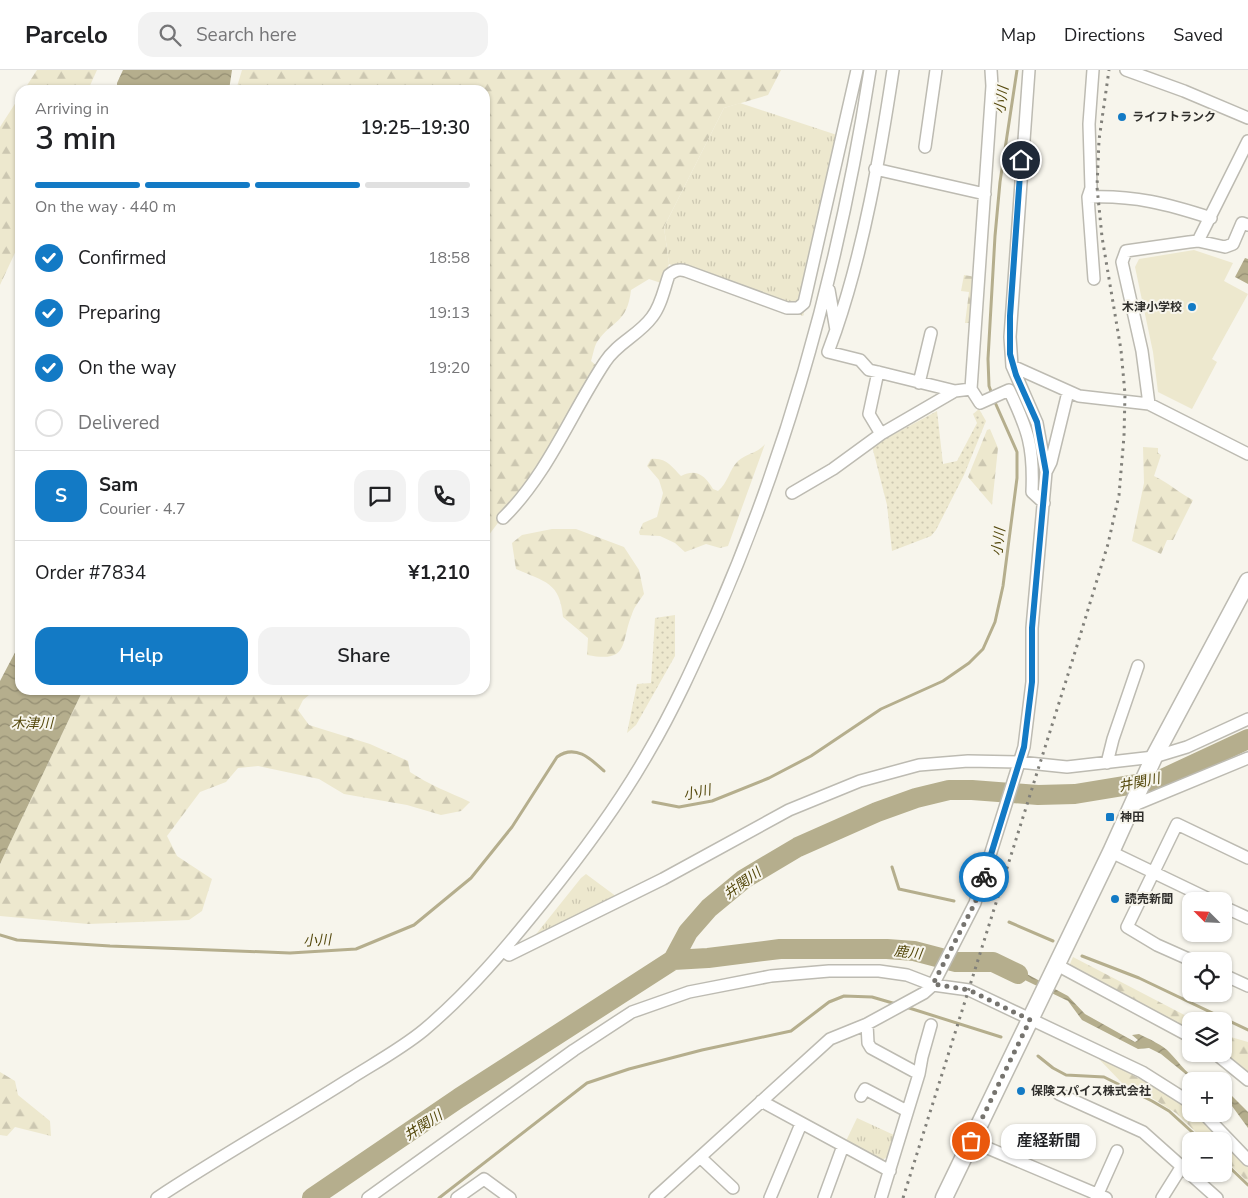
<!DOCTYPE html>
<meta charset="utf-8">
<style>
body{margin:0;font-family:"Nunito Sans","Noto Sans JP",sans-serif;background:#f2f2f2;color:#202124;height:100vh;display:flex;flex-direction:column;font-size:19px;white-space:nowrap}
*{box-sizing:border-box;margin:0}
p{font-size:16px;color:#757577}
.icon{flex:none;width:28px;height:28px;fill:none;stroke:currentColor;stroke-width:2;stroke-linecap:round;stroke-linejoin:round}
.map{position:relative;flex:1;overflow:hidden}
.side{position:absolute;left:15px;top:15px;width:475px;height:610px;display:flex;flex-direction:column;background:#fff;border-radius:15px;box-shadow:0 1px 4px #0004}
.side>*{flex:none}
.needle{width:32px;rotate:294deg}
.tools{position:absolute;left:1182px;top:822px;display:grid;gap:10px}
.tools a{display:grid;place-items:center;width:50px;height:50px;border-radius:10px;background:#fff;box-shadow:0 1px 4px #0004;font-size:25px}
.pin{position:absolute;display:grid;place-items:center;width:42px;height:42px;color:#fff;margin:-21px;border:2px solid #fff;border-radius:50%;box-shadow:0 1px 5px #0007}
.courier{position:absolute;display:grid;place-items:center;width:50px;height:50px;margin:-25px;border:4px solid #137ac5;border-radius:50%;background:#fff;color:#222;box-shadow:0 1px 6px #0007}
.bubble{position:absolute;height:35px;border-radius:15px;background:#fff;box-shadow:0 1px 4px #0004;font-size:16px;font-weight:600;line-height:35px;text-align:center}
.overview em{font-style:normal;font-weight:600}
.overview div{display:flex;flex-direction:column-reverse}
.overview{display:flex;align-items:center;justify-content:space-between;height:85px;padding:0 20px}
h1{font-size:32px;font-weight:600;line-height:38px}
.bar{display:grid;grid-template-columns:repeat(4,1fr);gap:8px 5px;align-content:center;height:60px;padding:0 20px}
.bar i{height:6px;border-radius:4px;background:#e0e0e0}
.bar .current{background:#137ac5}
.bar p{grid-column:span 4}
.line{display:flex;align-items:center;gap:12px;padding:0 20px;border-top:1px solid #e0e0e0}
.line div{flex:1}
.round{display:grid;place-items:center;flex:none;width:52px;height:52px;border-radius:15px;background:#f2f2f2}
ol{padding:0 20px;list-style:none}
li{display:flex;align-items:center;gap:15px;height:55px}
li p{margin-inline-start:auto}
li .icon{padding:5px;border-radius:50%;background:#137ac5;color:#fff;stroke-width:4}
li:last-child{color:#757577}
li i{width:28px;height:28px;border:2px solid #e0e0e0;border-radius:50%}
.action{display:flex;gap:10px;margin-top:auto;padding:10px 20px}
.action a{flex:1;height:58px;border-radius:15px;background:#137ac5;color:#fff;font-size:20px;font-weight:600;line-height:58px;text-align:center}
.action a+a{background:#f2f2f2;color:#202124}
header{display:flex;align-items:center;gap:30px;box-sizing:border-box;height:70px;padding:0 25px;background:#fff;border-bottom:1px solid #e0e0e0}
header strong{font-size:24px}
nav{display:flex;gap:28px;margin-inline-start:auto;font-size:18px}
.search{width:350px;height:45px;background:#f2f2f2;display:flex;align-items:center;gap:12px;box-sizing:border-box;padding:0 18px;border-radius:15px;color:#757577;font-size:19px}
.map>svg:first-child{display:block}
</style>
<header>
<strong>Parcelo</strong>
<div class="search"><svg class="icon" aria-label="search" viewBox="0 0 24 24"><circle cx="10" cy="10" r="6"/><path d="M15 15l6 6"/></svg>Search here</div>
<nav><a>Map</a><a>Directions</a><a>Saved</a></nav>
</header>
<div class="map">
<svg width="1248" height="1128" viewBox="0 0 1248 1128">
<defs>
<pattern id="grass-dots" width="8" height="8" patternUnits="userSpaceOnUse" patternTransform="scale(1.25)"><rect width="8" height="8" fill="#ede8ce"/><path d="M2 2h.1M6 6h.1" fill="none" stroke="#ccc7b1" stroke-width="1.8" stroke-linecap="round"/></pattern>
<pattern id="forest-firs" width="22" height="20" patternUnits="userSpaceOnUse" patternTransform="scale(1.25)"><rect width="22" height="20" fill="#ede8ce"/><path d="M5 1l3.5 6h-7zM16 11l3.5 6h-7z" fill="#ccc7b1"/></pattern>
<pattern id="park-tufts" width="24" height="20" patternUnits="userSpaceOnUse" patternTransform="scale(1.25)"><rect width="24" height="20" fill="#ede8ce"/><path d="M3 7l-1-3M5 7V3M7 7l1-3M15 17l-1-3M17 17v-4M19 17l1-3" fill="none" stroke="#ccc7b1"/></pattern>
<pattern id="water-waves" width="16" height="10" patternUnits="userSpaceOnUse" patternTransform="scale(1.25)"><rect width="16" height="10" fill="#b5ae8d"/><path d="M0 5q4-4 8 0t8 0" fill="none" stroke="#948e73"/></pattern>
</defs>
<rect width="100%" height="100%" fill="#f7f5ec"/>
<path fill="url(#grass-dots)" d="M979,339L986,351L964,405L936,460L931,466L892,481L887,435L872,376L937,341L943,394L957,391L977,353L973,344Z
M675,545V586L636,655L627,663L637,614L651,613L655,548Z"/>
<path fill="url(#forest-firs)" d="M37,0H97L88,20H24Z
M242,0H781L768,25L724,38L664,157L669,194L661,213L649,209L631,220C627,254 613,249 597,272C594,277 593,285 591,291L599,298L542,395L485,470V20H236Z
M20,26V172L0,215V57Z
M964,205L976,207L973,253H965L969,222L961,221Z
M990,359L998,378L992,435L968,407L987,360Z
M765,374L728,476L720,478L706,474L685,482L675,473L660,466L640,465L639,462L643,453L657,447L663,423L659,410L647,396L651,389C666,387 672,397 681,406C697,398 705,406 713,419L718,421C728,413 729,400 738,391C747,383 758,383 765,374Z
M1143,377L1158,378V383L1161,385L1154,406C1169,413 1179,423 1193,430L1173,470H1167L1161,484L1132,471L1144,413Z
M552,459H576L624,477L639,500L644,524C640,530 634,537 632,544C620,574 630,593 587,585L588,568L563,547C560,512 545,512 516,499L512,473L522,465Z
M83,620H315L303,630L298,640L309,655L370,674L408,691L410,702C429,715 449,722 470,732L461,741L441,745L407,735L344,724L319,709L258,696L238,698L226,712L200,722L167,766L177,786L212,809L202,841L189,850L88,854L0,846V794Z
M1073,887L1196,951H1191V961L1069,896Z
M1224,965L1248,972V1004L1224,982Z
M1097,987L1148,1013L1191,1040V1044H1195L1248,1097V1112L1224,1089V1071H1205L1176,1043L1147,1025L1123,1014Z
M0,1002L15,1011L18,1025L50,1051L51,1066L15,1057L7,1066L0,1065Z"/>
<path fill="url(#park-tufts)" d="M740,33L840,66L808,228L803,246L669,194L664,157L724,38Z
M586,804L617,827L529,873L581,808Z
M857,1048L894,1065L887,1087L881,1091L846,1071Z"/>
<path fill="#ede8ce" d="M1194,180L1233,193L1224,211L1248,224L1212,289L1217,292L1192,339L1158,322L1153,282L1135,197L1139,189Z"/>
<path fill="url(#water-waves)" d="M123,0H232L229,20H117V13Z
M1245,188L1248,189V214L1235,207Z
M20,573V620H83L0,794V611Z
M993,892L1008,894L1068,926L1085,944L1135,972L1138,970L1132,965L1139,964C1149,969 1163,975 1170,983C1180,993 1188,1007 1202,1011H1194L1161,984L1149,978L1138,979L1082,950L1068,931L1004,900Z
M1224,1018L1248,1042V1058L1224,1025Z"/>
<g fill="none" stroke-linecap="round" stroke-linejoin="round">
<path stroke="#b5ae8d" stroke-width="3" d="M992,324L989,316L988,289L995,166L1000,112L1017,0
M653,732L679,737L712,731L769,708L811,686L881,639L943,611L969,593L983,579L995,552L1003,516L1017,408V382L994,330
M892,797L899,819L954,831
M1009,852L1053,871
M0,865L17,870L110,876L290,883L356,879L414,855L471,808L512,757L557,687C575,674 590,688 604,701
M1082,886L1139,908L1248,960
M906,937L1001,967
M1038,986L1053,998L1066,1005L1104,1007L1152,1031L1169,1041L1202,1071
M1224,1092L1248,1115
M439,1128L587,1013L629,999L702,980L791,961L829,932L844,926L872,927L896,934"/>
<path stroke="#b5ae8d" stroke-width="20" d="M673,890L708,888L780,879H887L914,881L956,892H993L1018,904
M312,1128L459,1028L673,890L688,862L709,838L744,809L798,777L877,742L916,728L949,720H972L1038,725L1075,724L1160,710L1248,669"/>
<g stroke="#bdbbb2" stroke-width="14">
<path id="street" d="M991,0L992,16L971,319L980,333L1009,320C1028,360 1034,377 1032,422L1044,433
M1093,0L1089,54L1091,118L1088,127L1094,209
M1126,0L1184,21L1248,48
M925,77L936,0
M875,99L985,124
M1088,127C1134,125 1168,134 1211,148
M1198,171L1248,71
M829,220L836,260L828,282L860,290L869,300L878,302L955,321
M836,260C864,178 880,86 893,0
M1012,296L1079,326L1149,334L1248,384
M878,302L869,344L881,364
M919,313L931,263
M1149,334L1142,281L1122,192L1126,181L1189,172L1198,171L1225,177L1233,174L1242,153L1248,155
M1047,400L1051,392L1068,322
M792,423L833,399L881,364L955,321L971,319
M503,448C548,404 571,343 605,292C617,273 639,265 652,247C661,236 664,219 669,205C675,200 679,199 686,201L787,238H798L804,233L857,0
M1107,693L1113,669L1138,596
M1132,736L1248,688
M1111,782L1213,831
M1224,837L1248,848
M503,881L509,885L663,809L789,740L860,711L919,695L968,691L1019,692L1067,697L1154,687L1187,677L1248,649
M1193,891L1157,875L1127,857L1177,754L1248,788
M1057,895L1191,967
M1224,905L1248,916
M867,954L868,973L871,978L919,1004L881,1128
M1216,984L1248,1010
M919,1004L922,987L931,955
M1059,1024L1143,1062L1217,1128
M861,1026L865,1019L907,1041
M761,1031L890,1101
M1204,1044L1248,1090
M971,1071L1106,1128
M700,1087L733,1118
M157,1128C219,1087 285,1050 348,1010C373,994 401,979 424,960C469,922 506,878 543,832C581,785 618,736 648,683C674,639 695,592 716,545C792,371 841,187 870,0
M368,1128L574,980L632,942L689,922L771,906L829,901H879L907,905L933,915L969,920L1142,1002L1191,1033
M457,1128L484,1109L510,1128
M655,1128L830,969L867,954L924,923L933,915L975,833L1024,677L1032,612V558L1046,402L1037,353L1012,296L1010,267L1029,0
M770,1128L801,1054
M824,1128L843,1076
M1096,1128L1117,1081
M1162,1128L1182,1096"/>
</g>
<g stroke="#bdbbb2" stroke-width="19">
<path id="secondary" d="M944,1128L1111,782L1154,687L1248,511"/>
</g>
<use href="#street" stroke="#fff" stroke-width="11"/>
<use href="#secondary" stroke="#fff" stroke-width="16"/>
<path stroke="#81807a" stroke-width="3" stroke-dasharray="2.5 5" stroke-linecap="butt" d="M903,1128L1076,579L1108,474L1119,425L1124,366L1125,324L1121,280L1102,167L1097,117L1099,70L1109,0"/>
</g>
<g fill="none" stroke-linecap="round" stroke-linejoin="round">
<path stroke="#76746f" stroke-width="5" stroke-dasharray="0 9" d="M971,1071L1030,950L969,920L933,914L975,833L984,807"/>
<path stroke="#137ac5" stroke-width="6" d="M984,807L1024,677L1032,612V558L1046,402L1037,352L1016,305L1010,284V246L1021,90"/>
</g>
<g fill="#137ac5" stroke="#f7f5ec" stroke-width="2">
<circle cx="1122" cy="47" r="5"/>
<circle cx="1192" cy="237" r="5"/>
<rect x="1105" y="742" width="10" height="10" rx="2.5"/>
<circle cx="1115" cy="829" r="5"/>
<circle cx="1021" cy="1021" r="5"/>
</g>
<g text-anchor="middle" stroke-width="4" stroke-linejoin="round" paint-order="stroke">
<g font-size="12" font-weight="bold" fill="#302f2c" stroke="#f7f5ec" text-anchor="start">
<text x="1132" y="51">ライフトランク</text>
<text x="1182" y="241" text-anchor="end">木津小学校</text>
<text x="1120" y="751">神田</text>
<text x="1125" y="833">読売新聞</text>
<text x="1031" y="1025">保険スパイス株式会社</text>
</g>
<g font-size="14" font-style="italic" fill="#55490d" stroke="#f7f5ec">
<text transform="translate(1001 30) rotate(-82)" y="5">小川</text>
<text transform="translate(998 472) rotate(-83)" y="5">小川</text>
<text x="32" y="658">木津川</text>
<text transform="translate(1139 712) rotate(-12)" y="5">井関川</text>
<text transform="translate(697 722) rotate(-12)" y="5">小川</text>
<text transform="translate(742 813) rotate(-36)" y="5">井関川</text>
<text transform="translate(317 870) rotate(-3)" y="5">小川</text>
<text transform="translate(908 882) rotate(7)" y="5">鹿川</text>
<text transform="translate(423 1055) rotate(-33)" y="5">井関川</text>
</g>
</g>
</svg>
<div class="tools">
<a><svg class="needle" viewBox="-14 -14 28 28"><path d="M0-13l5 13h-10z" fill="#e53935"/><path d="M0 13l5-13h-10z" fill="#757577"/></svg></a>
<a><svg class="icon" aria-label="locate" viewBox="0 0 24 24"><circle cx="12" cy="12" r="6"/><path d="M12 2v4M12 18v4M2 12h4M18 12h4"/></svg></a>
<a><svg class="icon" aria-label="layers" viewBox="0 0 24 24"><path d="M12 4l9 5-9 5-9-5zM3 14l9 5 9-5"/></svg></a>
<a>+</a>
<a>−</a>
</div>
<div class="pin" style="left:971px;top:1071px;background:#ea580c"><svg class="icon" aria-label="bag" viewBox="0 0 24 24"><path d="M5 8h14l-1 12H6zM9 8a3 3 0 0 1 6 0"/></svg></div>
<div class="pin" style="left:1021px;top:90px;background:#1f2937"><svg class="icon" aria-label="home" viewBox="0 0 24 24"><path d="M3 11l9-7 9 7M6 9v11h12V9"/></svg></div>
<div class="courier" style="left:984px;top:807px"><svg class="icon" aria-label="bike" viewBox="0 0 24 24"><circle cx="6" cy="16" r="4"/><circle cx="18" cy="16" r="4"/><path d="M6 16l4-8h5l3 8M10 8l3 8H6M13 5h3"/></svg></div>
<div class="bubble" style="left:1001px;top:1054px;width:95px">産経新聞</div>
<section class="side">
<div class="overview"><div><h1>3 min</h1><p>Arriving in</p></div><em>19:25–19:30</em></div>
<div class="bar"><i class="current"></i><i class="current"></i><i class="current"></i><i></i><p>On the way · 440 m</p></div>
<ol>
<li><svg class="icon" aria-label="check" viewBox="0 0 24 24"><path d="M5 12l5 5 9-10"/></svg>Confirmed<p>18:58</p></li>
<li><svg class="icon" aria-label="check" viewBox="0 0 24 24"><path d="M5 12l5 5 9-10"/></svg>Preparing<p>19:13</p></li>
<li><svg class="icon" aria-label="check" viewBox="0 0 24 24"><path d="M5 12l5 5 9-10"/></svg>On the way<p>19:20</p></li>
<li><i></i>Delivered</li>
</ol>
<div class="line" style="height:90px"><b class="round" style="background:#137ac5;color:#fff">S</b><div><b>Sam</b><p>Courier · 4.7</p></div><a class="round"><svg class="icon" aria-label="chat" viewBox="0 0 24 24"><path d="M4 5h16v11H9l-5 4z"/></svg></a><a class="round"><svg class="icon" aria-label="phone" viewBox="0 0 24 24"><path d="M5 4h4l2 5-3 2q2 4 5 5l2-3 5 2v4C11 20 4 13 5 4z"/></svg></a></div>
<div class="line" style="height:65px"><div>Order #7834</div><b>¥1,210</b></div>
<div class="action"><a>Help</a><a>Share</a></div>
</section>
</div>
